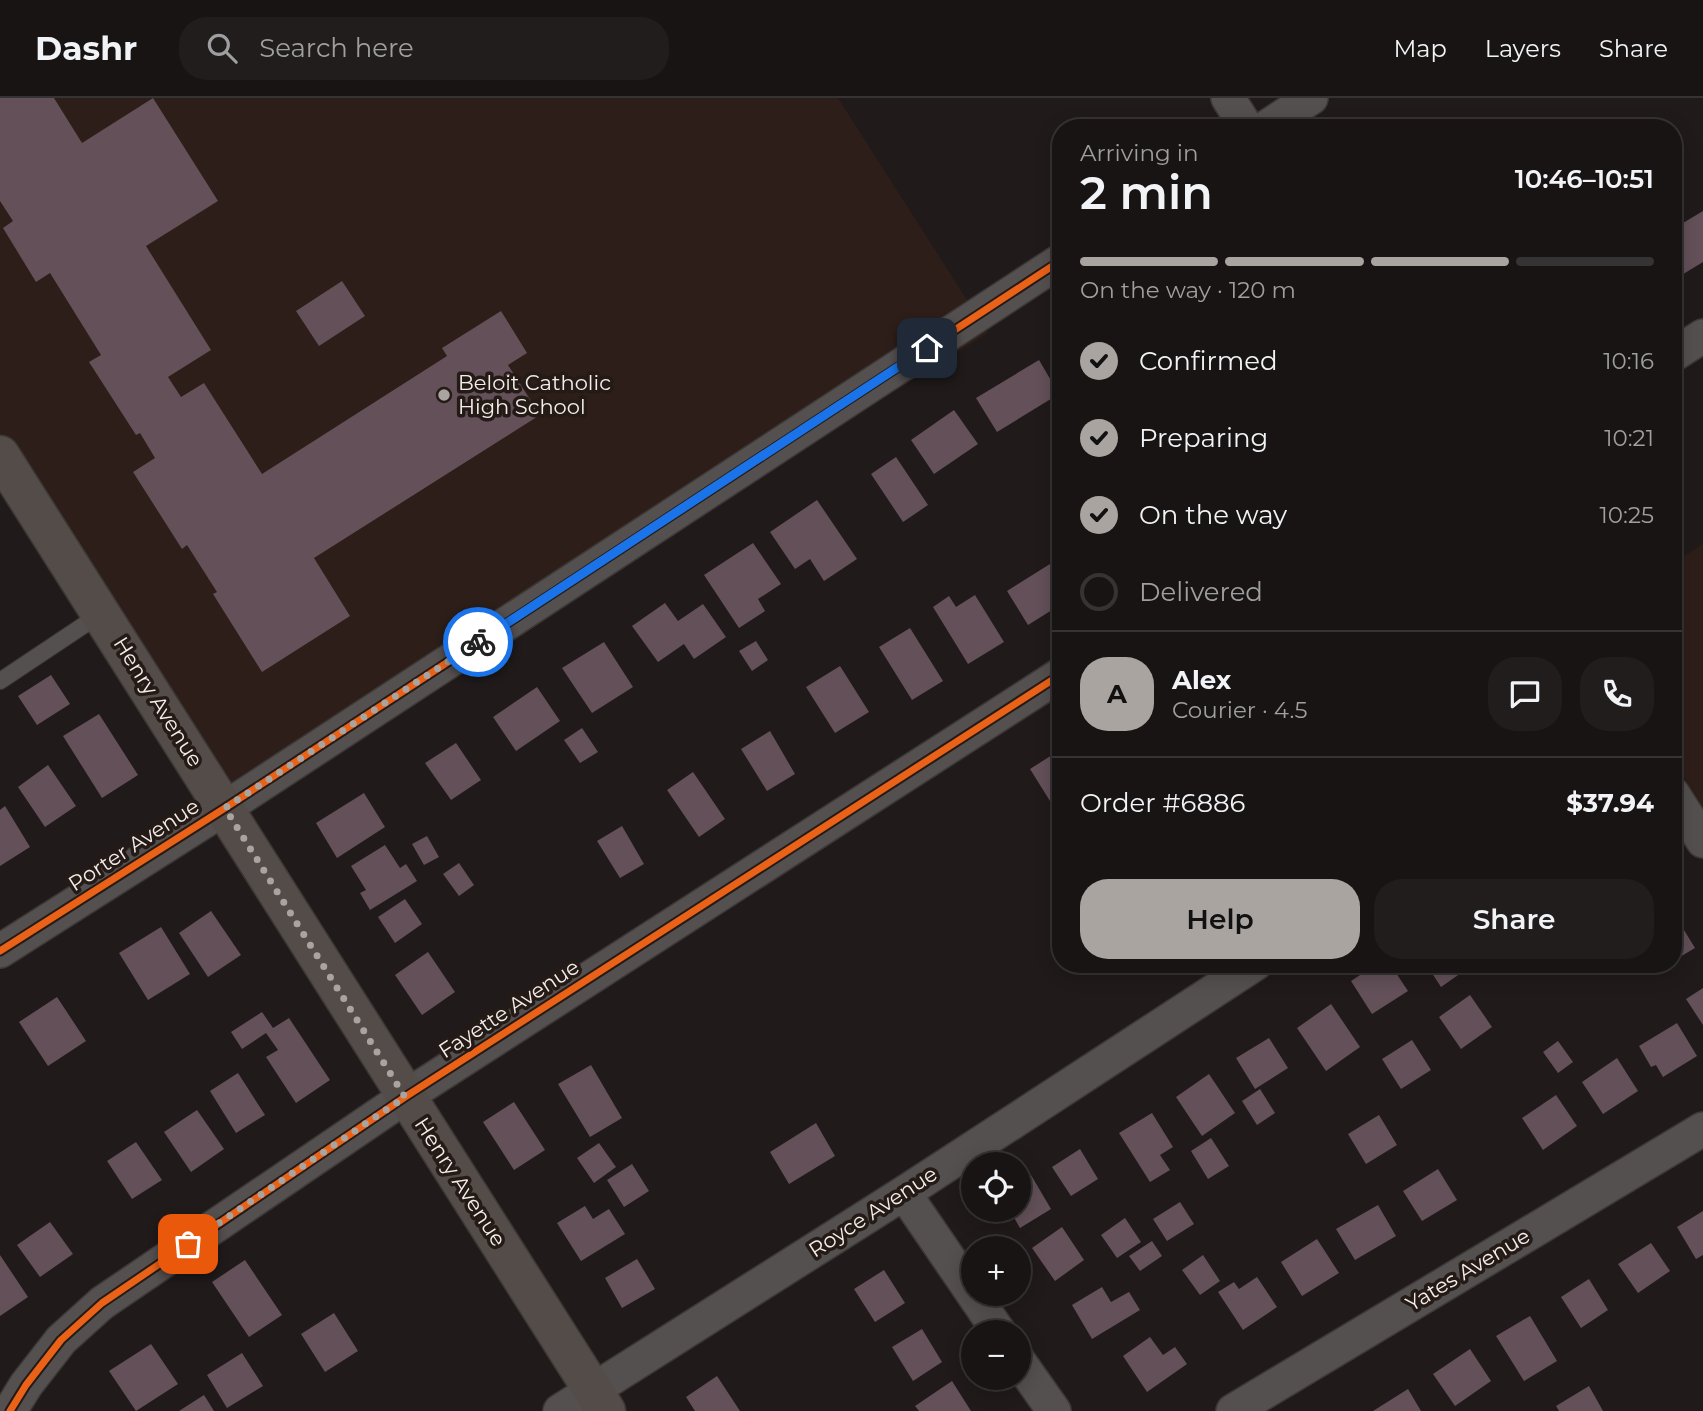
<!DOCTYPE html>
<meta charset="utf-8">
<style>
body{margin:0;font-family:Montserrat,sans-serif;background:#211d1d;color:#f1f3f6;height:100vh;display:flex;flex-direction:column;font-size:26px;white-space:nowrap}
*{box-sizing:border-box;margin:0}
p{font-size:23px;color:#9f9ea0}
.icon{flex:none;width:38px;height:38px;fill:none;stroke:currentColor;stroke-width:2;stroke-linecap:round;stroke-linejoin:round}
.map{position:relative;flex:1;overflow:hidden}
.sheet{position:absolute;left:1052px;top:21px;width:630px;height:854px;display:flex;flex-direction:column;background:#181414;border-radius:28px;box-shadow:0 4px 18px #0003,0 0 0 2px #363334}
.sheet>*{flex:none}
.fabs{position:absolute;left:961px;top:1054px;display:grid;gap:14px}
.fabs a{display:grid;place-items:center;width:70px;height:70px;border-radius:50%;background:#181414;box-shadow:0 4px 18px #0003,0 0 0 2px #363334;font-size:35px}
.pin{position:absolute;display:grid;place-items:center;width:60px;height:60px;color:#fff;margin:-30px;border-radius:14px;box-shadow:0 4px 10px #0006}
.courier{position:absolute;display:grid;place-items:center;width:70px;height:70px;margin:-35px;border:5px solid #1a73e8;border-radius:50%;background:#fff;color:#222;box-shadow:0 2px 9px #0007}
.headline em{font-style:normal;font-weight:600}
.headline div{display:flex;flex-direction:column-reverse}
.headline{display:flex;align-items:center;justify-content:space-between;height:119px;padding:0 28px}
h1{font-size:46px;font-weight:600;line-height:52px}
.bar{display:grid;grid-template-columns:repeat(4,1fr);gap:10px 7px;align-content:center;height:84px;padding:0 28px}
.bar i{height:9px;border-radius:5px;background:#363334}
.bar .on{background:#aaa4a1}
.bar p{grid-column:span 4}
.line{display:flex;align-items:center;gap:18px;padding:0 28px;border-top:2px solid #363334}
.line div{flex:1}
.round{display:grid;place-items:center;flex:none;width:74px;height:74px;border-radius:28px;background:#211d1d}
ol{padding:0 28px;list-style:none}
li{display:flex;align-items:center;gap:21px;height:77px}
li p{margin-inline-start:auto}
li .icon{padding:7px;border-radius:50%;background:#aaa4a1;color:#111;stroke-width:4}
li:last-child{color:#9f9ea0}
li i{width:38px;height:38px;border:4px solid #363334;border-radius:50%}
.action{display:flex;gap:14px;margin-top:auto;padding:14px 28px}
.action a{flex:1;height:80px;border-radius:28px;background:#aaa4a1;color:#111;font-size:28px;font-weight:600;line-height:80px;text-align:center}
.action a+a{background:#211d1d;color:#f1f3f6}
header{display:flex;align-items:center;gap:42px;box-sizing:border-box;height:98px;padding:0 35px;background:#181414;border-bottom:2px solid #363334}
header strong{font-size:33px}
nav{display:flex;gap:38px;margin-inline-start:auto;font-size:24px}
.search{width:490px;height:63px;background:#211d1d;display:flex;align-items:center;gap:18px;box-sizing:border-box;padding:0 24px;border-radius:28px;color:#9f9ea0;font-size:26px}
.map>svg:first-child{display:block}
</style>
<header>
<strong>Dashr</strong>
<div class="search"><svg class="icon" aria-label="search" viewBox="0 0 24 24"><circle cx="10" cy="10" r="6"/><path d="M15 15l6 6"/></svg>Search here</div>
<nav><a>Map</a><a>Layers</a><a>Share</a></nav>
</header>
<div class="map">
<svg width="1703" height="1313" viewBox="0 0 1703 1313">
<rect width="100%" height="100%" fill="#201b1a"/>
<path fill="#2d1e19" d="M0,0H838L988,235L225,710L0,359Z"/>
<path fill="#2e1e1a" d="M1703,446V709L1673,662V465Z"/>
<path fill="#635059" d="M0,0H54L82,45L153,0L218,103L146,148L211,252L168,279L181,299L204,285L262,376L447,258L442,250L501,213L527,255L508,267L540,317L314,460L350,518L262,574L213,496L217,494L187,447L182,451L133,374L155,360L140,335L136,337L89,264L101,257L50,175L36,184L3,130L13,123L0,103Z
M1703,113V164L1680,178L1673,166V131Z
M342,183L365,218L319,248L296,213Z
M1039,262L1059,296L997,334L976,300Z
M954,312L978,346L934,376L911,342Z
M896,359L928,407L903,424L871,376Z
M817,402L857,461L824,483L810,461L795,471L770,434Z
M753,445L781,486L758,501L765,513L739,530L704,477Z
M1050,466L1060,483V507L1028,527L1007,493Z
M975,497L1004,544L968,566L933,509L949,498L956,509Z
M665,505L678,523L703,506L726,539L694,561L684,546L658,564L632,528Z
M910,530L943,583L912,602L879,549Z
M756,543L768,562L752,573L739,553Z
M604,544L633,589L592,615L562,570Z
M840,568L869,614L835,635L806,589Z
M51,577L70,606L37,627L18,598Z
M537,589L560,623L516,653L493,619Z
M99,616L138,677L102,700L63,638Z
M582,630L598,654L580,665L564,642Z
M770,633L795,676L767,693L741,651Z
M456,645L481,682L451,702L425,665Z
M1060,652V696L1050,703L1030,671Z
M48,667L76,708L45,729L18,689Z
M693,674L725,721L699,739L667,692Z
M364,695L385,729L337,760L316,725Z
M5,708L30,749L0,768V712Z
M622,728L644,766L620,780L597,743Z
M427,738L439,759L424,767L412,746Z
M385,747L400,770L406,766L417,783L370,812L360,795L366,792L351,768Z
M459,765L474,787L459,798L443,776Z
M405,801L422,826L395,845L378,819Z
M211,813L241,857L208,879L179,835Z
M1673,814L1695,850L1673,863Z
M161,829L190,876L148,902L119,855Z
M428,854L455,894L422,917L395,877Z
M1377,866H1390L1408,893L1372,916L1351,883Z
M1426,866H1474L1441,889Z
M1703,890V927L1686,901Z
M1470,897L1492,929L1461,951L1439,919Z
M57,899L86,943L48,968L19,924Z
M1331,906L1360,949L1326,973L1297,930Z
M262,914L273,930L289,920L330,982L296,1005L266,959L278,952L266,935L242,951L231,934Z
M1677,925L1697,958L1663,979L1656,967L1651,969L1639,948Z
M1269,940L1288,970L1255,991L1236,960Z
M1412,942L1431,972L1401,991L1382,961Z
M1558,943L1573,964L1558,975L1543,954Z
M1617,960L1638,993L1603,1016L1582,984Z
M591,967L622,1020L590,1039L558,986Z
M238,975L265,1017L236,1035L210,993Z
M1209,976L1235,1015L1202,1038L1176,999Z
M1260,991L1275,1015L1257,1027L1242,1003Z
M1556,997L1577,1028L1543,1052L1522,1020Z
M514,1004L545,1052L514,1072L483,1024Z
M197,1012L224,1051L191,1074L164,1034Z
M1152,1015L1173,1049L1160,1057L1170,1072L1150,1084L1119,1035Z
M1379,1017L1397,1047L1366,1066L1348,1036Z
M816,1025L835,1058L789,1086L770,1054Z
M1211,1040L1229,1068L1208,1081L1191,1053Z
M136,1044L162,1082L132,1101L107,1063Z
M599,1045L616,1069L594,1085L577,1060Z
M1080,1051L1098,1081L1071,1098L1052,1069Z
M632,1066L649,1093L624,1109L607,1082Z
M1438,1071L1457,1102L1422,1123L1403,1093Z
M1031,1077L1051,1111L1020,1130L1009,1111H1018V1085Z
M1180,1104L1194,1126L1167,1143L1153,1121Z
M1378,1107L1396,1138L1355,1162L1336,1131Z
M585,1108L593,1121L609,1111L625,1136L581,1163L557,1125Z
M1703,1113V1157L1696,1161L1677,1129Z
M1125,1120L1141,1144L1117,1160L1101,1137Z
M50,1124L73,1156L40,1179L17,1147Z
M1062,1129L1084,1162L1055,1183L1032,1150Z
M1317,1141L1339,1175L1302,1198L1281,1164Z
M1152,1143L1162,1158L1140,1173L1129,1158Z
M1651,1145L1670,1173L1638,1195L1618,1166Z
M0,1157L28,1199L0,1218Z
M1203,1157L1220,1183L1200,1197L1182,1172Z
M637,1161L655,1191L622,1210L605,1180Z
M245,1162L282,1217L249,1239L212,1184Z
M884,1172L905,1205L875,1224L854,1191Z
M1257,1179L1277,1209L1243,1232L1218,1194L1234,1184L1239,1191Z
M1589,1181L1608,1212L1581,1230L1561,1199Z
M1102,1189L1111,1204L1129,1194L1140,1212L1092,1241L1072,1207Z
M334,1215L358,1253L325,1274L301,1236Z
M1530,1218L1557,1263L1524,1283L1496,1238Z
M922,1231L942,1264L913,1283L892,1249Z
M1150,1239L1163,1257L1175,1249L1187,1266L1147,1294L1123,1258Z
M151,1246L178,1286L136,1313L109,1273Z
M1470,1251L1491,1283L1455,1308L1433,1276Z
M242,1255L263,1288L227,1310L207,1277Z
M717,1278L740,1313H695L686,1299Z
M952,1283L971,1313H919L915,1308Z
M1589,1288L1603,1313H1559L1556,1308Z
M1408,1291L1421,1313H1373Z
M204,1297L214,1313H179Z"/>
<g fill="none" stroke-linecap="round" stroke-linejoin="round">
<g stroke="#3c3836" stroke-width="18">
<path id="lane" d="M0,583L102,515"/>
</g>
<g stroke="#3c3836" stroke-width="36">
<path id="street" d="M1228,0L1247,30
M1265,30L1311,0
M1673,257L1703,238
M1673,696L1703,743
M0,853L225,710L1060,163
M904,1095L999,1234
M1018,1262L1054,1313
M10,1313L26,1287L61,1242L102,1205L405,999L1060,577
M560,1313L904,1095L1255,866
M1233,1313L1703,1031"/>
</g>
<g stroke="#3c3836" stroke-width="41">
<path id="secondary" d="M0,357L606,1313"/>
</g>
<use href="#lane" stroke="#54504f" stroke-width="16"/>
<use href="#street" stroke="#54504f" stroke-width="33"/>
<use href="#secondary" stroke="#544c48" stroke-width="38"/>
<g stroke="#241a16" stroke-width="11">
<path id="cycleway" d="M0,853L225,710L1060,163
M10,1313L26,1287L61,1242L102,1205L405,999L1060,577"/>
</g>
<use href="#cycleway" stroke="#ea6118" stroke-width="7"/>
</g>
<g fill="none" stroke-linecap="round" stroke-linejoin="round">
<path stroke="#aaa4a1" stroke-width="7" stroke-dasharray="0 12.6" d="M188,1146L405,999L225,710L478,544"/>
<path stroke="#1a73e8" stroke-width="9" d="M478,544L927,250"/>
</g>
<circle fill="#aaa4a1" stroke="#241a16" stroke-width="2.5" cx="444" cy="297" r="7"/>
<g text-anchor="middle" stroke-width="7" stroke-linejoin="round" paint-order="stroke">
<g font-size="21" fill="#f5edea" stroke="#241a16" text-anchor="start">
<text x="458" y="292">Beloit Catholic<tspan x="458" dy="24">High School</tspan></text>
</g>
<g font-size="21" fill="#f5edea" stroke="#241a16">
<text transform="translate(158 604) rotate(58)" y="7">Henry Avenue</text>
<text transform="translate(134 747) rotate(-33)" y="7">Porter Avenue</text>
<text transform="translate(509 911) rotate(-33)" y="7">Fayette Avenue</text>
<text transform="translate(460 1084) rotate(57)" y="7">Henry Avenue</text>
<text transform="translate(873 1114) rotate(-33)" y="7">Royce Avenue</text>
<text transform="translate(1468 1172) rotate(-31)" y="7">Yates Avenue</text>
</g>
</g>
</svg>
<div class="fabs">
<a><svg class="icon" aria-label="locate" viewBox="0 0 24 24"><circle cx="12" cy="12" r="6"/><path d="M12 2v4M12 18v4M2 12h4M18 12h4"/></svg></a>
<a>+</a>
<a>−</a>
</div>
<div class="pin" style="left:188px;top:1146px;background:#ea580c"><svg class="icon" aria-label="bag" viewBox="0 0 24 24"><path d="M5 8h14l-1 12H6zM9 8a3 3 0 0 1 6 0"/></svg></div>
<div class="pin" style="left:927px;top:250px;background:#1f2937"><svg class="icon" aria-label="home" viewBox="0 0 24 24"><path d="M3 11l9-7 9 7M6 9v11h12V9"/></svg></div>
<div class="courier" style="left:478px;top:544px"><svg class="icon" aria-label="bike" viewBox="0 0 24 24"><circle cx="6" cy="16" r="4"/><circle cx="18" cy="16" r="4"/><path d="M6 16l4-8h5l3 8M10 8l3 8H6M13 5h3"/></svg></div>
<section class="sheet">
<div class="headline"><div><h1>2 min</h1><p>Arriving in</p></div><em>10:46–10:51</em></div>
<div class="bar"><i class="on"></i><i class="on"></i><i class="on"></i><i></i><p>On the way · 120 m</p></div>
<ol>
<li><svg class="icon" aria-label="check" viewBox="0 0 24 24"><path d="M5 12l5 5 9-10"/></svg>Confirmed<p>10:16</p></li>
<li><svg class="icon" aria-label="check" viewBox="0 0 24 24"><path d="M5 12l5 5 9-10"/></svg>Preparing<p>10:21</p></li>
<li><svg class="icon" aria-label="check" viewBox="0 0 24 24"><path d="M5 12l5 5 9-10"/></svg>On the way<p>10:25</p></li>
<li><i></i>Delivered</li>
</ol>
<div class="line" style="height:126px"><b class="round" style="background:#aaa4a1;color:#111">A</b><div><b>Alex</b><p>Courier · 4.5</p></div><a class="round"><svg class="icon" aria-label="chat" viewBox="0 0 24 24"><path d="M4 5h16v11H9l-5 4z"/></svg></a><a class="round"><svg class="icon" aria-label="phone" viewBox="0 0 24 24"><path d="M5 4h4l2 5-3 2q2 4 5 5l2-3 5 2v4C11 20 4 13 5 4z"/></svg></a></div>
<div class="line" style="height:91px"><div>Order #6886</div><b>$37.94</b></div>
<div class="action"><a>Help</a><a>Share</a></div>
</section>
</div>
